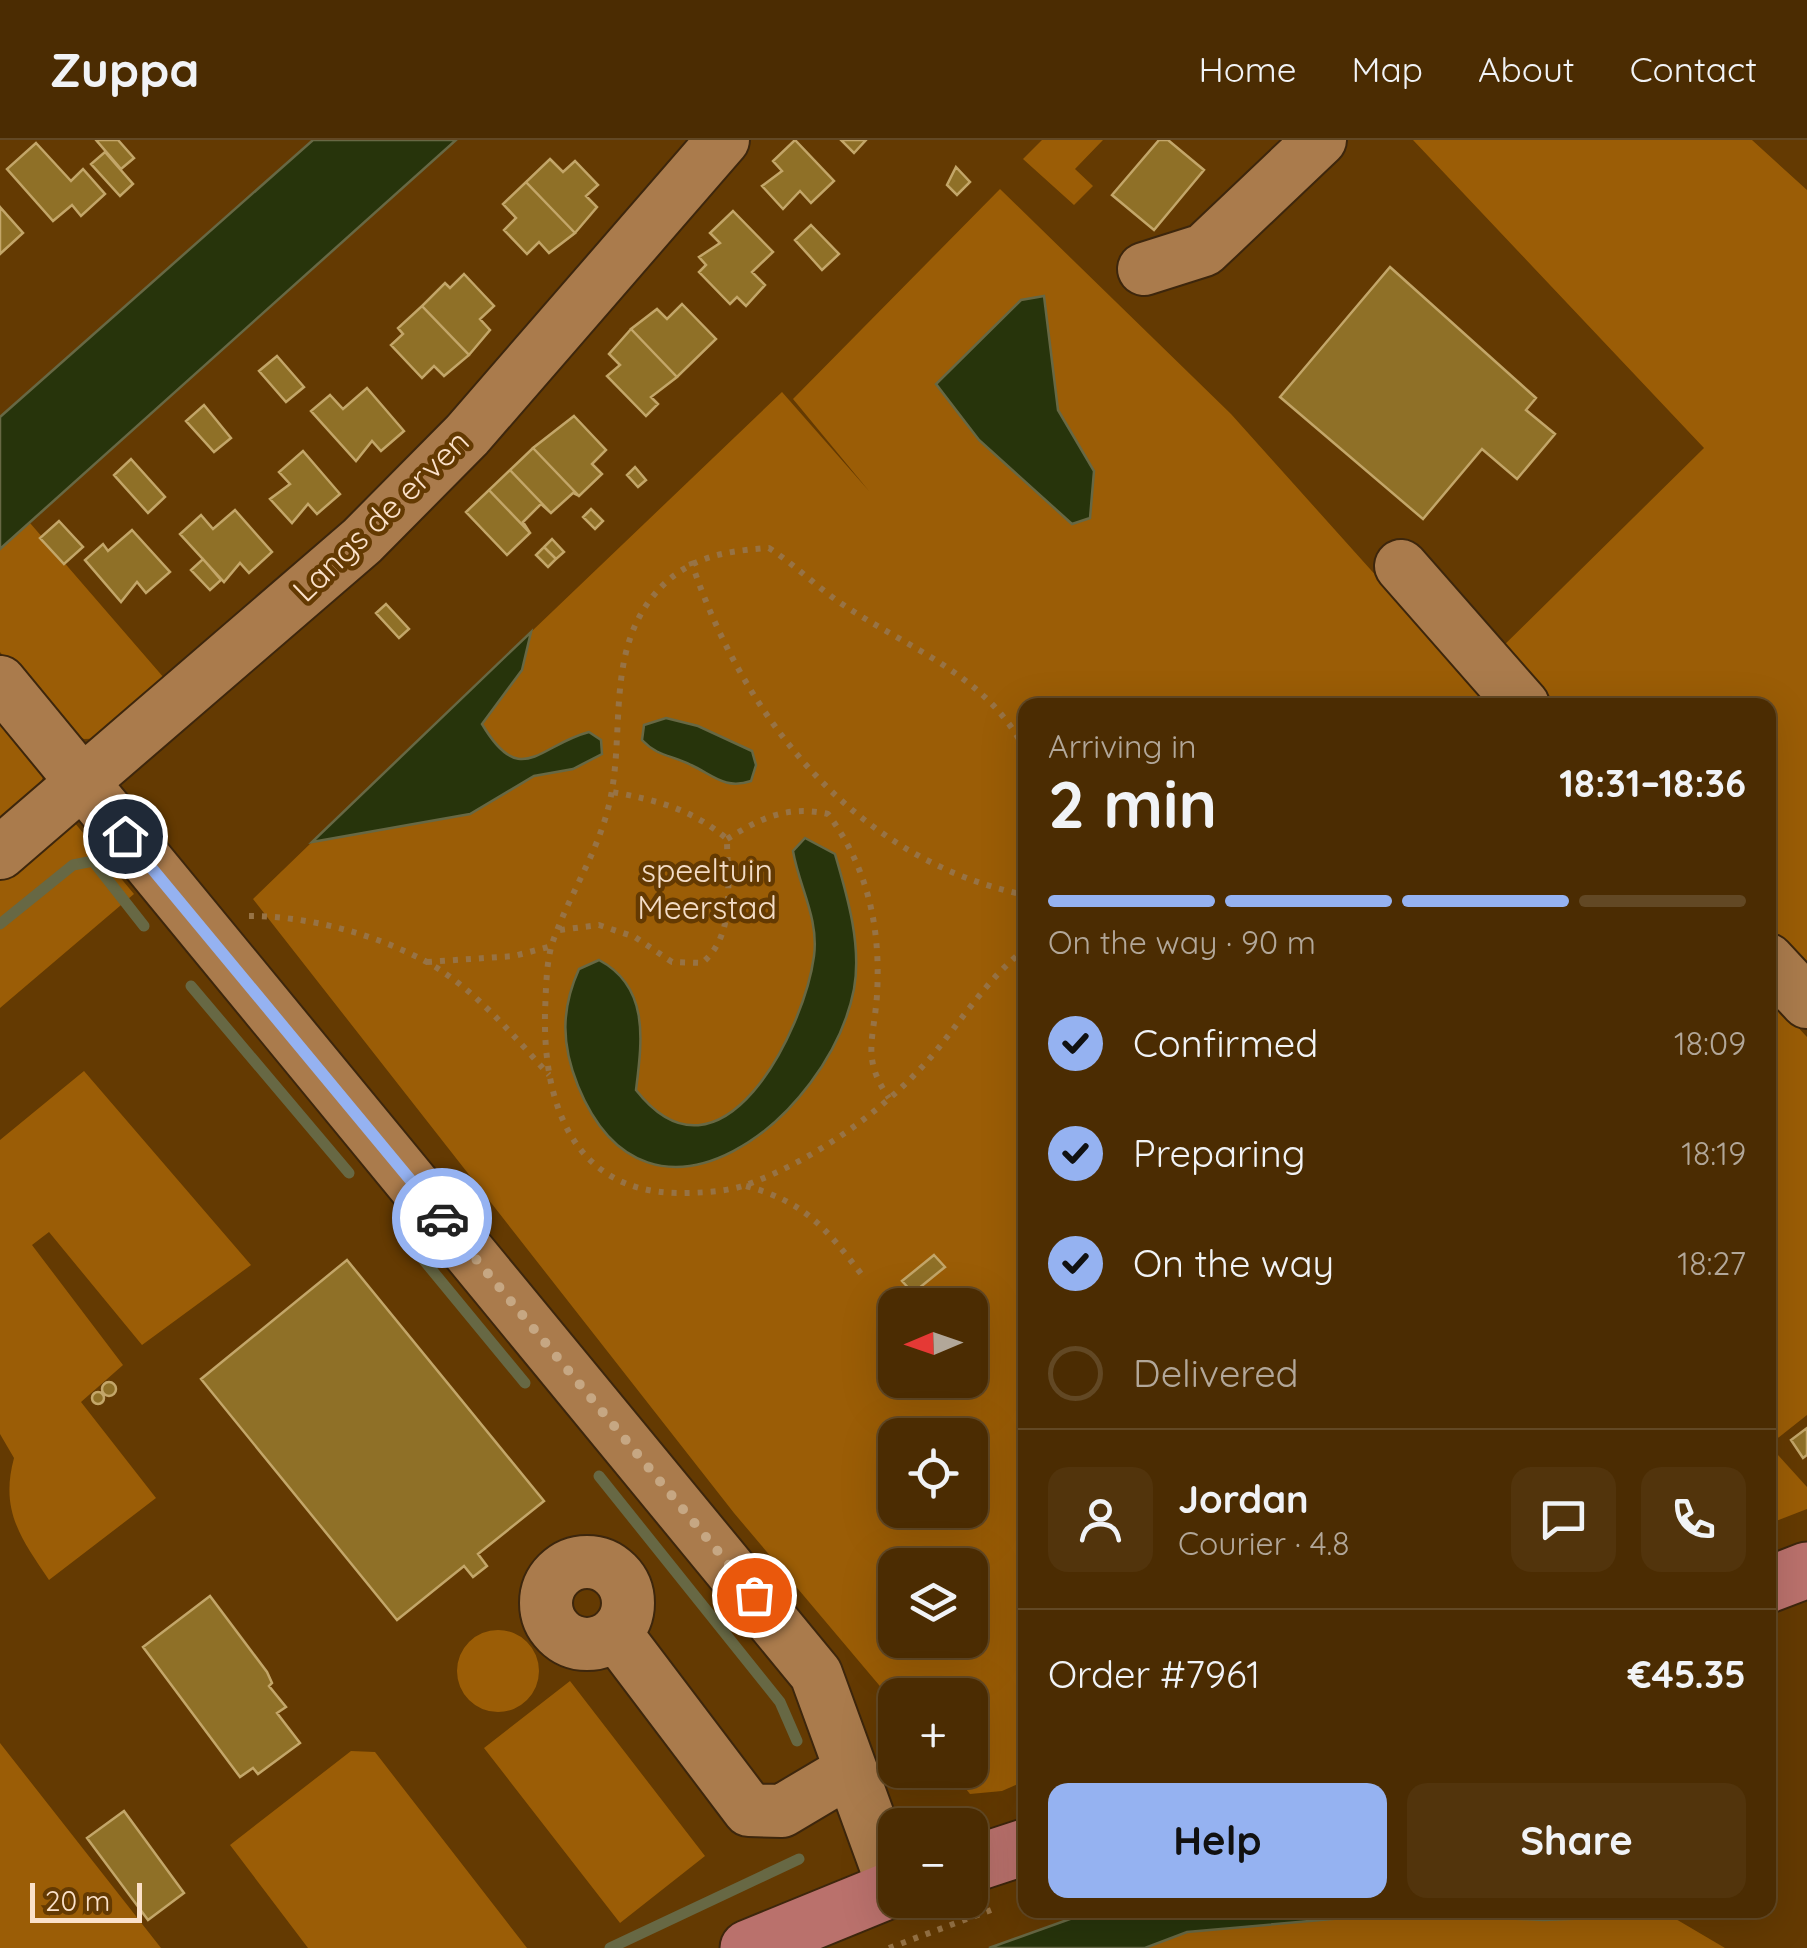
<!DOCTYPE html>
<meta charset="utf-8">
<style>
body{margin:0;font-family:Quicksand,sans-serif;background:#52340c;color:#f1f3f6;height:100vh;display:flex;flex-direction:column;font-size:38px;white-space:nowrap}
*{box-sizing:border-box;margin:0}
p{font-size:32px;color:#b2a799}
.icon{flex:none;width:55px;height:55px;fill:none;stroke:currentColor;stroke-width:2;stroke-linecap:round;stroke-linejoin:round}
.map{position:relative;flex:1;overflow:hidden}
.side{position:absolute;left:1018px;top:558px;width:758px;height:1220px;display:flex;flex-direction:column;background:#4b2c02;border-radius:20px;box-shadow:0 10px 40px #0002,0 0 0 2px #624824}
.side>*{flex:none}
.needle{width:65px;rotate:268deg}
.fabs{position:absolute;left:878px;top:1148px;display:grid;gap:20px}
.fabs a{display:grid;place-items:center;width:110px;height:110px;border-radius:20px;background:#4b2c02;box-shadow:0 10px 40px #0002,0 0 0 2px #624824;font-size:50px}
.scale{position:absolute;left:30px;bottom:25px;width:112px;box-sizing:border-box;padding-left:10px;border:5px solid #fbe1c9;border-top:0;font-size:28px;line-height:35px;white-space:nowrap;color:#fbe1c9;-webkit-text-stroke:8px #643a02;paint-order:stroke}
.pin{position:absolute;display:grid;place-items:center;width:85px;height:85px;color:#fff;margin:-42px;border:5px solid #fff;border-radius:50%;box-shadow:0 2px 10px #0007}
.courier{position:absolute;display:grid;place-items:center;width:100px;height:100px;margin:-50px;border:8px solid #95b2f1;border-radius:50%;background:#fff;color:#222;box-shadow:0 2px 12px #0007}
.overview em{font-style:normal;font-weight:700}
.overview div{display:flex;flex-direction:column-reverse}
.overview{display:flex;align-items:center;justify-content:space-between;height:170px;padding:0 30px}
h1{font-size:65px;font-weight:700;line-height:75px}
.bar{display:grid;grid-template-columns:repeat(4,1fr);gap:15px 10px;align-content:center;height:120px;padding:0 30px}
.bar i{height:12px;border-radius:8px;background:#624824}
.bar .selected{background:#95b2f1}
.bar p{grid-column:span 4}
.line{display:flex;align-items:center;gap:25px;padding:0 30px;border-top:2px solid #624824}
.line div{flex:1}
.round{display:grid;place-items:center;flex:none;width:105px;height:105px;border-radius:20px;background:#52340c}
ol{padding:0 30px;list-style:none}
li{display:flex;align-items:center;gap:30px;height:110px}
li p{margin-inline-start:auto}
li .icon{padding:10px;border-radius:50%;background:#95b2f1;color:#111;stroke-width:4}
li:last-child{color:#b2a799}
li i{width:55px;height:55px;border:5px solid #624824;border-radius:50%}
.action{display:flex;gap:20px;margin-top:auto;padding:20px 30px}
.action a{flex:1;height:115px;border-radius:20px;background:#95b2f1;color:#111;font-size:40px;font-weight:700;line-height:115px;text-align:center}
.action a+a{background:#52340c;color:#f1f3f6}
header{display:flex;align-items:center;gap:60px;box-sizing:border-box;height:140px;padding:0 50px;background:#4b2c02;border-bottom:2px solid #624824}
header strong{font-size:48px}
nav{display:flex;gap:55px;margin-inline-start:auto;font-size:35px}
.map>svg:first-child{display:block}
</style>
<header>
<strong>Zuppa</strong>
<nav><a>Home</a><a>Map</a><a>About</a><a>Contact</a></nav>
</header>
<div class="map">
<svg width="1807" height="1808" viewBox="0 0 1807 1808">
<rect width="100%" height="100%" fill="#643a02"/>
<path fill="#9b5d06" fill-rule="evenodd" d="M1042,0H1103L1075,29L1093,46L1074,65L1023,19Z
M1413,0H1752L1807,50V842L1768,801V565H1539L1493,516L1704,308Z
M1000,49L1231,274L1492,565H1025V1641L1002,1651L970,1654L951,1630H970V1555H895V1564L734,1373L253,759L312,702L325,700L528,504L531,492L782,252L869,351L793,259ZM1044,157L1058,270L1021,160ZM895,1165H970V1240H895ZM895,1295H970V1370H895ZM895,1425H970V1500H895Z
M30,383L171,546L111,598L84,599L61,587L0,512V409Z
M0,584L43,637L35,659L0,695Z
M69,676L134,754L0,868V734Z
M1768,855L1807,897V1275L1769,1305L1807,1347V1369L1768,1384Z
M84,931L251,1125L142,1205L49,1092L32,1105L123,1225L81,1262L156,1358L49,1440C20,1397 0,1370 14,1318L0,1294V1000Z
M457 1531a41 41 0 1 1 82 0a41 41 0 1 1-82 0Z
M570,1541L705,1716L620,1783L484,1608Z
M0,1603L161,1808H0Z
M351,1611L375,1612L527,1808H308L230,1705Z
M1400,1773L1543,1780L1669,1775L1725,1808H1145L1187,1792Z"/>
<path fill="#27340b" stroke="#676844" stroke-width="2.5" d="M313,0H456L0,409V277Z
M1044,156L1058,270L1094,331L1090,378L1072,384L979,300L936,244L1021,160Z
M531,492L522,530L482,584C521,650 539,605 589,592L601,600L602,614L573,629L534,636L470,674L312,702Z
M666,578L698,586L752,611L756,625L751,641C725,650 713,635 691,625C672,615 658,617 642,600L644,585Z
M805,698L835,714C847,755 862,805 854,849C829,978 649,1120 578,946C561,904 561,869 579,829L599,820C650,847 642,901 636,950C721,1058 804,891 814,816C819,778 799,747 793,711Z
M1095,1770H1669V1775L1543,1780L1400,1773L1187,1792L1145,1808H989Z"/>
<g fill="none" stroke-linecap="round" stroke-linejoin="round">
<path stroke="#676844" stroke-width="11" d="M0,784L73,725L93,721L144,786
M191,846L349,1033
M403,1095L525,1243
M599,1336L780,1562L797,1601
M610,1808L799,1719"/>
</g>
<path fill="#8f7027" stroke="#c3a669" stroke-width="2.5" d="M96,0H118L134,18L121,29Z
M795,0L834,41L811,63L800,51L783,69L762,46L782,31L773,21Z
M841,0H866L854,13Z
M1159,0H1168L1204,30L1154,90L1112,55Z
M36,3L71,41L83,29L105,54L81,76L72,65L53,81L7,29Z
M105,12L133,44L120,56L91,24Z
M550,19L563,32L575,21L598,45L586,56L597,67L575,93L526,42Z
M956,27L970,42L957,55L947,45Z
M526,42L575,93L549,113L539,102L527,114L504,90L516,78L503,64Z
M0,67L23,93L0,114Z
M733,71L773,112L752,132L765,145L746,166L737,157L730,164L699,132L706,125L699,117L720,103L710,93Z
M811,85L839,114L822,130L795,100Z
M1390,127L1536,258L1526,270L1555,294L1517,339L1482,309L1423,379L1280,257Z
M464,134L494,166L480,179L490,190L469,215L422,166L445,143L450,148Z
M682,164L716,199L677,237L631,189L657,169L667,179Z
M422,166L469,215L444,236L434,226L422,238L391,205L403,194L398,188Z
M631,189L677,237L651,257L658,264L646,276L607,236L620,225L609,214Z
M277,216L304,247L286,262L259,231Z
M367,248L404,291L381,311L372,301L356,321L311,271L330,255L343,269Z
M204,265L231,298L214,312L186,281Z
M574,276L606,310L592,324L602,334L579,356L533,308Z
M533,308L579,356L573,353L551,373L510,330Z
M303,311L340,354L317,374L308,364L292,383L270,359L290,344L279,332Z
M131,319L165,357L148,373L114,335Z
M635,327L646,340L638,347L627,335Z
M510,330L551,373L541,364L523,382L530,393L489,350Z
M489,350L530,393L507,415L466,372Z
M591,369L603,381L595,389L583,377Z
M235,370L272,412L249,433L240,423L224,442L180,394L201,375L213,389Z
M59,381L83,407L64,424L40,398Z
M132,390L170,432L146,453L137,442L121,462L85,420L103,404L108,411Z
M552,399L564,412L556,419L544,407Z
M544,407L556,419L548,427L536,415Z
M203,419L221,440L210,450L191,430Z
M386,464L409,489L399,498L376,473Z
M934,1115L945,1127L913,1153L902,1141Z
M347,1120L544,1361L478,1414L487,1426L473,1437L464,1426L397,1480L201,1239Z
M102 1249a7 7 0 1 1 14 0a7 7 0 1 1-14 0Z
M92 1258a6 6 0 1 1 12 0a6 6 0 1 1-12 0Z
M1807,1288V1315L1803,1318L1791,1300Z
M210,1456L267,1532L272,1543L269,1546L286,1567L277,1573L300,1603L258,1634L253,1628L240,1637L143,1507Z
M124,1671L184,1753L148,1780L87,1698Z"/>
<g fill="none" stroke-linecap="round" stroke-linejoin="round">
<g stroke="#3d260c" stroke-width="56">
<path id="minor" d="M1144,129L1204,110L1320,0
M1401,426L1523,565
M0,542L816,1534L894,1748
M0,713L362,401L467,295L723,0
M1768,820L1807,862
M546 1463a41 41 0 1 1 82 0a41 41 0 1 1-82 0Z
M615,1493L749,1670L782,1671L851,1630"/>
</g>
<g stroke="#3d260c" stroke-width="59">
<path id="major" d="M1768,1445L1807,1430
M970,1725L1025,1707
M748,1808L895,1748"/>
</g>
<path stroke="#977345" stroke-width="6" stroke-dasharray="5 8" stroke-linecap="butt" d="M691,421C744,579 856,720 1025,755
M1025,610C987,535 909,509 842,464C817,447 795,425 769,408C720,411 681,419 650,460C609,515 623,586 612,650C603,706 570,751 552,804C546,824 546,851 545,872C543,963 573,1052 678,1053C700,1053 725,1052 746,1045C813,1021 884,971 931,917C962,880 987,839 1025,809
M727,699C761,678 787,665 828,674C868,728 881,788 877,855C874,900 861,918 889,958
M249,776C307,776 372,793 425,821C472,846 514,896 549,935
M560,790L599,785L635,797L672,822L702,823C737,794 727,741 727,699C692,669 656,660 612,652
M427,822L514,816L552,806
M746,1046C805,1062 826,1088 862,1135
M889,1808L991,1770"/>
<use href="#minor" stroke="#aa7b4c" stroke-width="52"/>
<use href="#major" stroke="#ba716c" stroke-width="55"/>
</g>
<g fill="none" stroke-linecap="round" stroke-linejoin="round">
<path stroke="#c6a783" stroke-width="10" stroke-dasharray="0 18" d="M442,1078L754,1455"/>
<path stroke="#95b2f1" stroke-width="12" d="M125,696L442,1078"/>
</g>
<g text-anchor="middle" stroke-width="9" stroke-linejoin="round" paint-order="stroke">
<g font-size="32" fill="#fbe1c9" stroke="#643a02">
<text transform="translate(381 376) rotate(-44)" y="11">Langs de erven</text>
</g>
<g font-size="32" fill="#f3dcc6" stroke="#643a02">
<text x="707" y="742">speeltuin<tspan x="707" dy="37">Meerstad</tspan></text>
</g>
</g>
</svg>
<div class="fabs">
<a><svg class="needle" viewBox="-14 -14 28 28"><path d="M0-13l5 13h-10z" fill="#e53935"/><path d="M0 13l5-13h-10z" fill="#b2a799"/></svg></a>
<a><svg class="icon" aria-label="locate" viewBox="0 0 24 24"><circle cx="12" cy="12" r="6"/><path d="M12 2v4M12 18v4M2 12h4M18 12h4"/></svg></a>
<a><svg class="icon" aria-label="layers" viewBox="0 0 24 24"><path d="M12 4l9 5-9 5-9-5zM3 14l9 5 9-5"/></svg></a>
<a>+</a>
<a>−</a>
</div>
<div class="scale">20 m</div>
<div class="pin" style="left:754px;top:1455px;background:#ea580c"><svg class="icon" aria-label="bag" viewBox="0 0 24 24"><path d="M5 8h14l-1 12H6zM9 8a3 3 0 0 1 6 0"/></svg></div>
<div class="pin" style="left:125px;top:696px;background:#1f2937"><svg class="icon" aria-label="home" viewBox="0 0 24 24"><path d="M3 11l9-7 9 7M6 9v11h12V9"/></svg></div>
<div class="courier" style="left:442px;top:1078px"><svg class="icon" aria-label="car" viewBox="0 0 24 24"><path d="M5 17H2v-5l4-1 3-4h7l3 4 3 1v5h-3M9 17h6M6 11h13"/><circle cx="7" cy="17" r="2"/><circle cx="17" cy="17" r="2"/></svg></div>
<section class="side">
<div class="overview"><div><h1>2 min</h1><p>Arriving in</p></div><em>18:31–18:36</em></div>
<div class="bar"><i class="selected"></i><i class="selected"></i><i class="selected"></i><i></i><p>On the way · 90 m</p></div>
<ol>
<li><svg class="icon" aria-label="check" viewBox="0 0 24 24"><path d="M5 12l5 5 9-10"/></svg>Confirmed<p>18:09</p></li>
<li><svg class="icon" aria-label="check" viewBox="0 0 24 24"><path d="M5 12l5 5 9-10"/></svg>Preparing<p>18:19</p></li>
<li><svg class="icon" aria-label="check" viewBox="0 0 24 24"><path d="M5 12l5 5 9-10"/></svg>On the way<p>18:27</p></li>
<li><i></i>Delivered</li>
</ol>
<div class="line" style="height:180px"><a class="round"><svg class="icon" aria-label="person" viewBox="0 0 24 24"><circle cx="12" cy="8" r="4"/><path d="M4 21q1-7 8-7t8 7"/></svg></a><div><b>Jordan</b><p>Courier · 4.8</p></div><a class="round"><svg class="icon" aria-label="chat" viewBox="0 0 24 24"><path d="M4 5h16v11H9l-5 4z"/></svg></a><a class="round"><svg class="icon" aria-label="phone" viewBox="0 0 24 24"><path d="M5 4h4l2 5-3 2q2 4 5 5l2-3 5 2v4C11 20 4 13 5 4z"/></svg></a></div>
<div class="line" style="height:130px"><div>Order #7961</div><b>€45.35</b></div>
<div class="action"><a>Help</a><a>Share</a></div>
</section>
</div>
